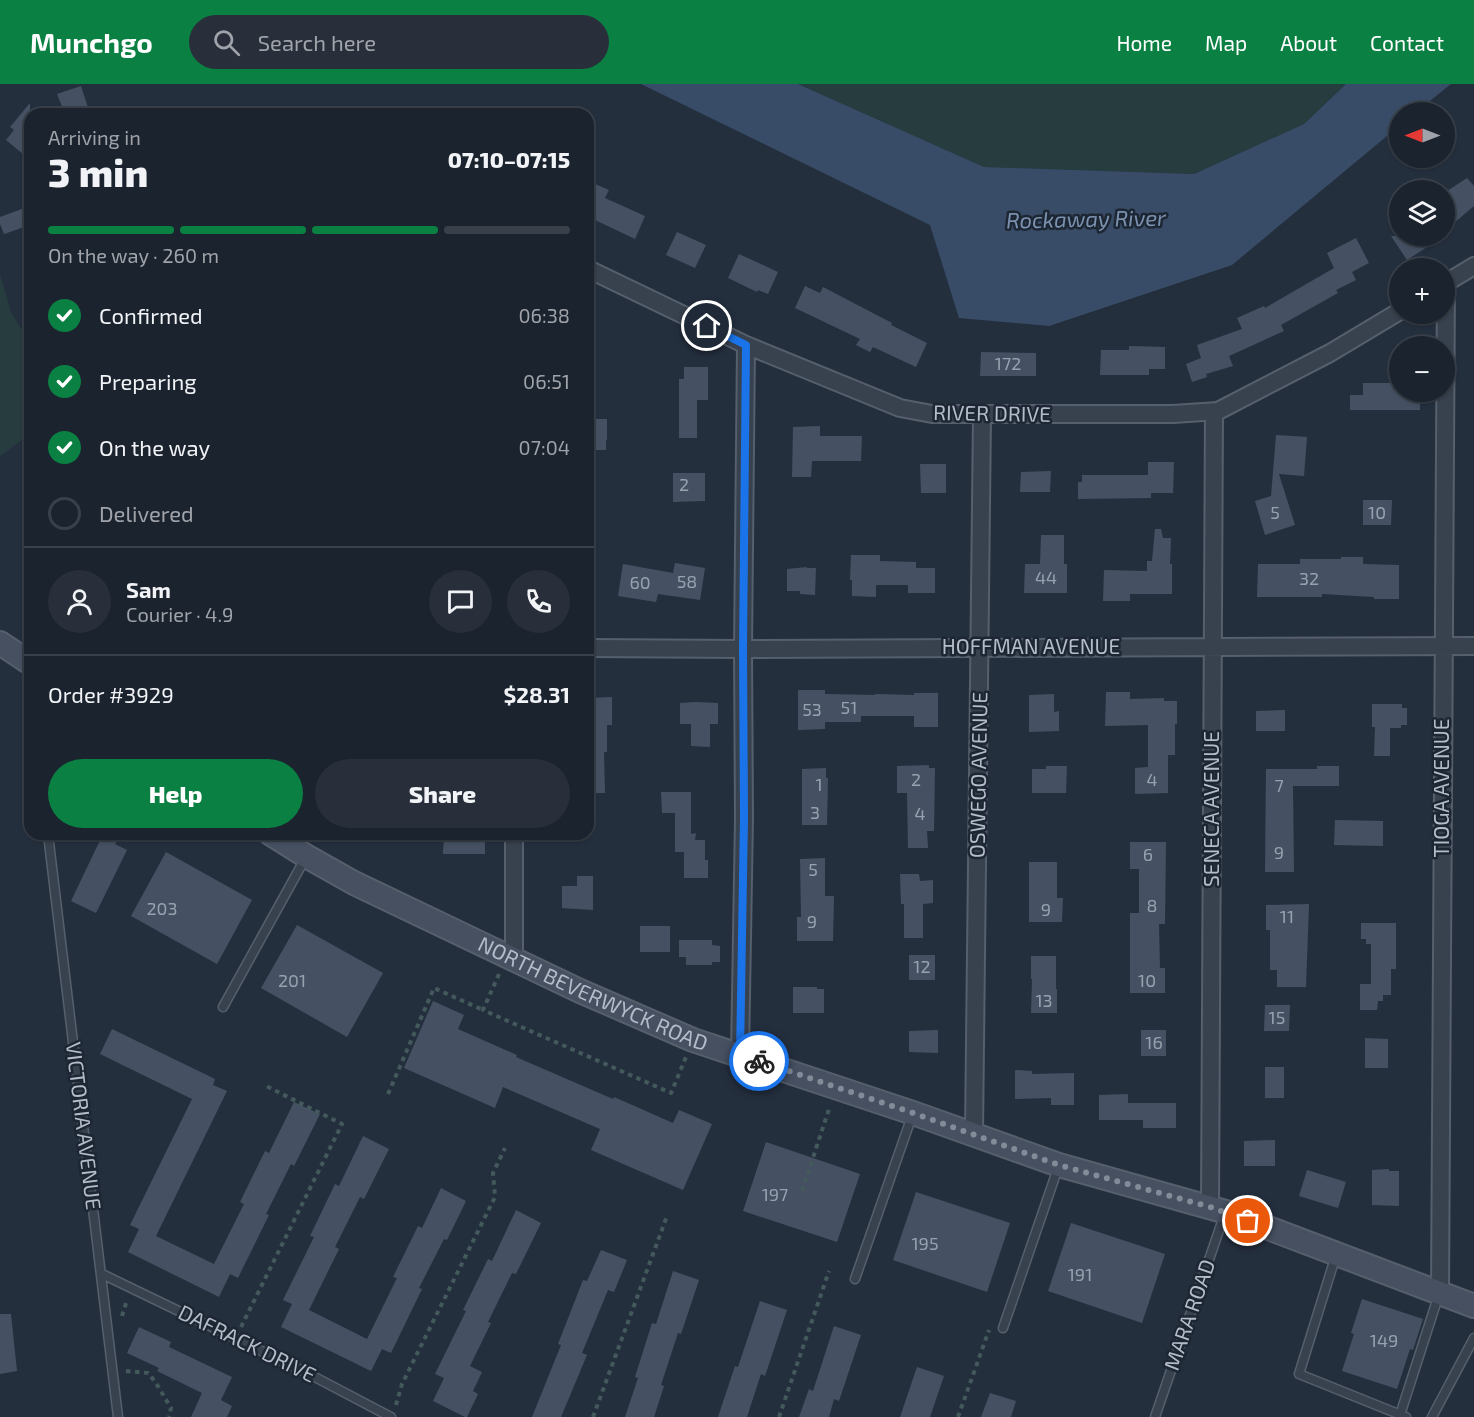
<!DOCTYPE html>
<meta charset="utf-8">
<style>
body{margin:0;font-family:"Exo 2",sans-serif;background:#282f3a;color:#f1f3f6;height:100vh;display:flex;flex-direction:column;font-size:22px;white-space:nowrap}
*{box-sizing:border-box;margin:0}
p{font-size:20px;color:#a0a4aa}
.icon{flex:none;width:33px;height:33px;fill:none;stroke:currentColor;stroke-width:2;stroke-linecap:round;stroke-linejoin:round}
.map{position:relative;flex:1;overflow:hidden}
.details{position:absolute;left:24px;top:24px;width:570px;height:732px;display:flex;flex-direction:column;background:#1b232e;border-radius:18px;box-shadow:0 2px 4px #0004,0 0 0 2px #39404a}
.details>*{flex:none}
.needle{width:39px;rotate:270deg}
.controls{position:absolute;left:1389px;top:18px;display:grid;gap:12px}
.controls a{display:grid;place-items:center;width:66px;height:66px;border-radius:50%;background:#1b232e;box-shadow:0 2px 4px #0004,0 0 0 2px #39404a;font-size:30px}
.pin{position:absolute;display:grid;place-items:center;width:51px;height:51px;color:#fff;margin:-26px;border:3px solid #fff;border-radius:50%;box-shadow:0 2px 6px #0007}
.courier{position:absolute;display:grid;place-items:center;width:60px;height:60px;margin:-30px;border:4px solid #1a73e8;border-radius:50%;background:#fff;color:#222;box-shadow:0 2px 8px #0007}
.summary em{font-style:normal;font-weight:800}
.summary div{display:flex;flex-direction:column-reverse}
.summary{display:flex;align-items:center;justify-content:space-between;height:102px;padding:0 24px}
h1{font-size:39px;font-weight:800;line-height:45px}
.bar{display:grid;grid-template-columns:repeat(4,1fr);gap:9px 6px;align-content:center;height:72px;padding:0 24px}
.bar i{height:8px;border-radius:4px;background:#39404a}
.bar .selected{background:#0b8043}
.bar p{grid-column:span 4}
.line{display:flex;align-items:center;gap:15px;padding:0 24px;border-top:2px solid #39404a}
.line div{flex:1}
.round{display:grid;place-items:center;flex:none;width:63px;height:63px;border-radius:32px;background:#282f3a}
ol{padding:0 24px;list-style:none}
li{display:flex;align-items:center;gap:18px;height:66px}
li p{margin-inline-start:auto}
li .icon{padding:6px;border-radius:50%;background:#0b8043;color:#fff;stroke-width:4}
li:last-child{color:#a0a4aa}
li i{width:33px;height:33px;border:3px solid #39404a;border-radius:50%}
.primary-button{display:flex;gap:12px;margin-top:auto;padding:12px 24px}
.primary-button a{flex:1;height:69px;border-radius:36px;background:#0b8043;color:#fff;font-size:24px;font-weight:800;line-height:69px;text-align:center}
.primary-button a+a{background:#282f3a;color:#f1f3f6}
header{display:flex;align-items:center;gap:36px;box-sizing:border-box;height:84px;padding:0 30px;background:#0b8043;color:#fff}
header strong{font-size:28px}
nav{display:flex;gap:33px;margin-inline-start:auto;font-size:21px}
.search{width:420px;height:54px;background:#282f3a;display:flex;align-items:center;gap:15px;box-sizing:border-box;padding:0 21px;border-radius:33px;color:#a0a4aa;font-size:22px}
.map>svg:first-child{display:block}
</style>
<header>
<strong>Munchgo</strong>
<div class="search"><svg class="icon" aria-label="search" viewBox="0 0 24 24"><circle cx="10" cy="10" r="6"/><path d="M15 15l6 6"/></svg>Search here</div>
<nav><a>Home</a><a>Map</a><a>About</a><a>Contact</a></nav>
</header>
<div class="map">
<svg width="1474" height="1333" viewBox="0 0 1474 1333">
<rect width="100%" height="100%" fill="#242f3e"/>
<path fill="#263c3f" d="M798,0H1346L1304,40L1194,90L984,83Z
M0,190L11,228L30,259V350L0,372Z"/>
<path fill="#394c67" d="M641,0H798L984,83L1194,90L1304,40L1346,0H1451L1416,28H1400L1399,42L1232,181L1049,242L959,234L930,141Z"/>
<path fill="#455162" d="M81,2L90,30H65L57,10Z
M30,19V61L23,70L6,56L14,46L10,43Z
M1467,94L1474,102V122L1454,139L1444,130V109Z
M588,97L609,106L605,114L645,132L635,155L595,136L588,151Z
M30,122V141L4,150L0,140V133Z
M677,148L706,161L695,184L666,171Z
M1391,152H1444L1407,176Z
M1356,154L1369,179L1352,188L1356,196L1336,206L1338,209L1281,241L1284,247L1229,272L1233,282L1206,290L1207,293L1192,298L1186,280L1201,274L1197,261L1242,245L1237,234L1264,222L1265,224L1334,184L1327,169Z
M739,170L778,188L768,210L758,206L757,208L728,194Z
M805,202L820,209L823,203L892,239L891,241L927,259L916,283L873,263L870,268L856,261L860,255L795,224Z
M1129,262L1165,263V285H1149V291H1100L1101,266H1129Z
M981,268L1036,269V292H980Z
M684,283H708V316H697V354H679V295H684Z
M1363,299H1395V302H1400V308H1420V326H1350V311H1363Z
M588,335H607V356H606V366H588Z
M820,342V352H862L861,377H812L811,393H792L793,343Z
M1276,351L1307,353L1304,392L1279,390L1295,441L1265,451L1255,417L1271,412Z
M1148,378H1174L1173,409H1151V414L1078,415V398H1082V391H1148Z
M920,380H946V409H921Z
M1051,387L1050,408H1020L1021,388Z
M673,389H705V417L673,418Z
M1363,416H1392L1391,441H1363Z
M1155,445H1161L1163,454H1171L1170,480H1172V510H1130V517H1103L1104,486L1147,487V477H1152Z
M1041,451H1064V480H1067V509H1024L1025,480H1040Z
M851,471H880V477L916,478V484H935V509H908V501H876V513L852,512V496H850Z
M1341,473H1363V480L1399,481V515H1374V513L1322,510V513H1257L1258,480H1300V475H1341Z
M675,479L705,484L700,516L658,510L656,518L618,512L623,480L673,489Z
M807,483V484H816L815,511L800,510V507H787V485Z
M798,606H825V610L875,611V610L914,611V609H938V643H914V632H861V638H825V645L798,646Z
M1106,608H1130V615L1164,614V617H1177V640H1175V671H1168V709L1135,710V684L1148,683V641L1105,642Z
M1054,610V628L1059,627V647L1029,648V611Z
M612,613V641H607V668H604L605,709H588V614Z
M696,618L718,619V640H710V663L691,662V640H680V619Z
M1372,620H1402V624H1407V641H1401V644H1390V672H1374L1375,643H1372Z
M1285,626V647H1256V627Z
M929,681V684H935L934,747H927L928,764H908L907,709H897V682Z
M1046,682H1067L1066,709H1032V685H1046Z
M1317,682H1339V702H1293L1294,788H1265L1266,685H1317Z
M826,684V694H828L827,741H802V685Z
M661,708H691V750L696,749L695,756H705V776H708V794H684V768H675V729H662Z
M1335,736L1383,737V762L1334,761Z
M103,750H123L115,760L127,766L96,829L71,817Z
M444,750L485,751V770H443Z
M1130,758H1166L1165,840H1159L1160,884H1165V909H1130V829H1139V785H1130Z
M166,768L252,816L217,880L131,832Z
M825,774V812H834L833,857H797V833H801L800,775Z
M1029,778H1057V814H1063L1062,838H1029Z
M900,790H919L920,797L933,796V819L923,820V854H904V820H901Z
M577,792H593V826L562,824V802H577Z
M1309,820L1306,903H1277V886H1270V846H1266V821Z
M1361,839H1396V885H1391V911H1383V917H1378L1377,926H1360V900H1371V860H1366V855H1361Z
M297,841L383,889L347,953L261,904Z
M640,842H670V868H640Z
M679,856H712V861L720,862V878H712V881H686V873H679Z
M909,871H935V896H909Z
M1031,872H1056V905H1057V929H1031L1032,895H1031Z
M793,903H817V905H824V929H793Z
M433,917L464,931L458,945L517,971L516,973L613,1015L614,1013L673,1039L679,1026L712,1040L683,1106L591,1066L600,1045L503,1003L495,1024L404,984Z
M1265,921H1290L1289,947H1264Z
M112,945L215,995L213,1001L227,1007L156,1152L214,1180L244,1120L240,1118L265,1067L269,1069L294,1018L320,1030L294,1082L291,1080L266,1130L269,1131L238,1194L230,1190L219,1213L128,1168L139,1145L130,1141L192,1015L100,970Z
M938,946V969L909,968V947Z
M1141,946H1166V972H1141Z
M1365,954L1388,955V984H1365Z
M1265,983H1284V1014H1265Z
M1015,986L1032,987V990L1074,989V1021H1051V1014L1015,1015Z
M1128,1010V1019H1176V1044H1143V1036H1099V1011Z
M363,1052L389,1065L364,1115L360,1113L335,1163L339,1165L309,1226L367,1255L397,1194L393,1193L418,1142L422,1144L441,1104L466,1117L447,1156L444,1155L419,1204L422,1205L391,1269L382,1265L371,1287L281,1243L292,1220L283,1216L314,1153L310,1152L335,1100L339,1102Z
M1275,1056V1082H1244V1057Z
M766,1058L860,1090L837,1158L743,1127Z
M1389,1085V1087H1399V1122L1372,1121V1086Z
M1307,1086L1346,1098L1338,1124L1299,1112Z
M916,1108L1010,1139L987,1208L893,1176Z
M516,1126L541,1139L516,1190L512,1189L488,1238L491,1239L470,1282L482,1288L473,1307L478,1310L467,1333H465L433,1317L444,1294L435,1290L466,1227L463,1226L488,1175L492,1177Z
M1071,1139L1165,1170L1142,1239L1048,1207Z
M601,1166L627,1176L614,1208L608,1206L582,1269L587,1271L561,1333H532L561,1261L558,1260L583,1196L587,1197Z
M673,1187L699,1196L681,1250L678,1249L661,1301L664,1302L654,1333H625L638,1294L635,1293L652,1239L656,1240Z
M1362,1215L1423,1235L1413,1266L1410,1265L1397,1305L1342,1287L1354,1250L1351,1249Z
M760,1217L787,1226L765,1292L761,1290L747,1333H718L735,1282L738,1283Z
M0,1230H11L17,1287L0,1290Z
M834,1242L861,1251L839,1317L834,1315L829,1333H799L809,1305L813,1307Z
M139,1243L171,1258L169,1263L232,1293L221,1316L232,1322L227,1333H191L202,1309L157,1287L159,1284L127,1269Z
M917,1283L944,1292L930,1333H900Z
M990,1309L1016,1317L1011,1333H981Z"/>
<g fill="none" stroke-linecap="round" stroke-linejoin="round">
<g stroke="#565f6c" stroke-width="11">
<path id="lane" d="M48,750C70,945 96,1138 118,1333
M223,923L306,773
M1336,1171L1299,1290L1406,1333
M102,1190L311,1291L391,1333
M855,1195L913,1029
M1003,1244L1059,1081
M1400,1331L1439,1210
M1155,1333L1225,1129
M1432,1333L1474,1254"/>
</g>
<g stroke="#565f6c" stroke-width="20">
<path id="street" d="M588,185L746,261L900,324L932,330H1173L1218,327L1330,269L1400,227
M1444,200L1474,182
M588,564L743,565L1474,562
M514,875V750
M740,971L744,734L743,565L746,261
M974,1050L982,331
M1210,1123L1214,328
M1440,1209L1446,199"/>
</g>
<g stroke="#565f6c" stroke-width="26">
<g id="secondary">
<path d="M0,559L30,579"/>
<path id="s1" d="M271,750L306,772L354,799L580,907L693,956L913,1029L1059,1081L1226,1128L1474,1222"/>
</g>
</g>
<path stroke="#44595c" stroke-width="4" stroke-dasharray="4.5 4.5" stroke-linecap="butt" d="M499,890L483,926L671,1009L686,973
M388,1010L434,904L483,926
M802,1107L830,1022
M122,1232L127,1216
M241,1243L342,1040L266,1002
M126,1287L148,1289L156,1299L171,1324L169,1333
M396,1321L402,1300L495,1113L493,1089L505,1064
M593,1333L667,1132
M779,1333L829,1187
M958,1333L989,1246"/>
<use href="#lane" stroke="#38414e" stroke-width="8"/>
<use href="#street" stroke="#38414e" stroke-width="16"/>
<use href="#secondary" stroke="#465061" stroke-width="22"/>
</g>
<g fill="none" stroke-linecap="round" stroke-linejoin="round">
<path stroke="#828b98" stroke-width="6" stroke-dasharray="0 10.8" d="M759,977L913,1029L1059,1081L1210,1123L1248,1137"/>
<path stroke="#1a73e8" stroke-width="8" d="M707,242L746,261L743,565L744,734L740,971L759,977"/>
</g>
<g text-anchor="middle" stroke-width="5" stroke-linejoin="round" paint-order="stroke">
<g font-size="18" fill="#98a1af">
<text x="1008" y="286">172</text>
<text x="684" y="407">2</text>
<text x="1275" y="435">5</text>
<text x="1377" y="435">10</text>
<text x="1046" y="500">44</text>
<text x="1309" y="501">32</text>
<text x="687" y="504">58</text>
<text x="640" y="505">60</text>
<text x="849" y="630">51</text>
<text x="812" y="632">53</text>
<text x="916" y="702">2</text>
<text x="1152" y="702">4</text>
<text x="819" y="707">1</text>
<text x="1279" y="708">7</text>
<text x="815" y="735">3</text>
<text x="920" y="736">4</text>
<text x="1279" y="775">9</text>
<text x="1148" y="777">6</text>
<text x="813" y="792">5</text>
<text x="1152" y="828">8</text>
<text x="162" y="831">203</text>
<text x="1046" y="832">9</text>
<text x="1287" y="839">11</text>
<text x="812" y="844">9</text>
<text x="922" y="889">12</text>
<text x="292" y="903">201</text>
<text x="1147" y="903">10</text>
<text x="1044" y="923">13</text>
<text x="1277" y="940">15</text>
<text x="1154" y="965">16</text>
<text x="775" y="1117">197</text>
<text x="925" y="1166">195</text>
<text x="1080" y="1197">191</text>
<text x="1384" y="1263">149</text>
</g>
<g font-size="21" fill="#b4bcc9" stroke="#1d2633">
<text transform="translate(992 330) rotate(1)" y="7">RIVER DRIVE</text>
<text x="1031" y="570">HOFFMAN AVENUE</text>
<text transform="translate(979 691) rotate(-89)" y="7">OSWEGO AVENUE</text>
<text transform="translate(1442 704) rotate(-90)" y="7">TIOGA AVENUE</text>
<text transform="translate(1212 725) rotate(-90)" y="7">SENECA AVENUE</text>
<text dy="7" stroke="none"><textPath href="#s1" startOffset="360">NORTH BEVERWYCK ROAD</textPath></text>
<text transform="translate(83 1042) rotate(83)" y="7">VICTORIA AVENUE</text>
<text transform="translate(1190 1231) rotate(-71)" y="7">MARA ROAD</text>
<text transform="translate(247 1260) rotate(26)" y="7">DAFRACK DRIVE</text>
</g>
<g font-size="22" font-style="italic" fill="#7c92b1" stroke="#1d2633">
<text transform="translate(1086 135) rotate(-1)" y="8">Rockaway River</text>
</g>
</g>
</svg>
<div class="controls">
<a><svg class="needle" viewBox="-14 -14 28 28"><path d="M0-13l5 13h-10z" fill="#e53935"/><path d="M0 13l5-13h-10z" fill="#a0a4aa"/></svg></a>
<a><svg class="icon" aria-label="layers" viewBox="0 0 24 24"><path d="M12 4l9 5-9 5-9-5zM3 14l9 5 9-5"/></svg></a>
<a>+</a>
<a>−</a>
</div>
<div class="pin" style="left:1248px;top:1137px;background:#ea580c"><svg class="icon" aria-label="bag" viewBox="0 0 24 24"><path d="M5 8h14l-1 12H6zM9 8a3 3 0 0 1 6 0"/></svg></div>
<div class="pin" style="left:707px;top:242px;background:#1f2937"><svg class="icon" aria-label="home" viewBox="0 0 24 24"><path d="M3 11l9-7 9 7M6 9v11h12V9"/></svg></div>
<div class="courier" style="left:759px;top:977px"><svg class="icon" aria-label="bike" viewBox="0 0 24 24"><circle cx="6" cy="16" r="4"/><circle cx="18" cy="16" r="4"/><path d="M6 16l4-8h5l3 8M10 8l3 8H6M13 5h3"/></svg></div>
<section class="details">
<div class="summary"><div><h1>3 min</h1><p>Arriving in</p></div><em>07:10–07:15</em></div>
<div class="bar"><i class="selected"></i><i class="selected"></i><i class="selected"></i><i></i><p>On the way · 260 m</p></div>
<ol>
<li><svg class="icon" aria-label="check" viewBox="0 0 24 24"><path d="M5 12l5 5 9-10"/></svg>Confirmed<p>06:38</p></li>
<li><svg class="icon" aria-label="check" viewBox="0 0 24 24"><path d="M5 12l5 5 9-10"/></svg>Preparing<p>06:51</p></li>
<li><svg class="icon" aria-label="check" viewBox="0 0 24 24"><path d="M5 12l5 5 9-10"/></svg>On the way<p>07:04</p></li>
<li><i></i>Delivered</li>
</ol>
<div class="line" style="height:108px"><a class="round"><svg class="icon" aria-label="person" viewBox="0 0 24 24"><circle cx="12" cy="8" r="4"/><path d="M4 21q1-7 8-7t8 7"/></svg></a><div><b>Sam</b><p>Courier · 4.9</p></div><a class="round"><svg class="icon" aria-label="chat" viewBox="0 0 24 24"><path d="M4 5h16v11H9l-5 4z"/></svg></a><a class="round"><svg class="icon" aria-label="phone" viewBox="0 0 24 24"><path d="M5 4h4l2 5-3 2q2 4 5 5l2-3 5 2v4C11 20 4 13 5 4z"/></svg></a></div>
<div class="line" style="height:78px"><div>Order #3929</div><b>$28.31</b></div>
<div class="primary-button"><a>Help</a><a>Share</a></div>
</section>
</div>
